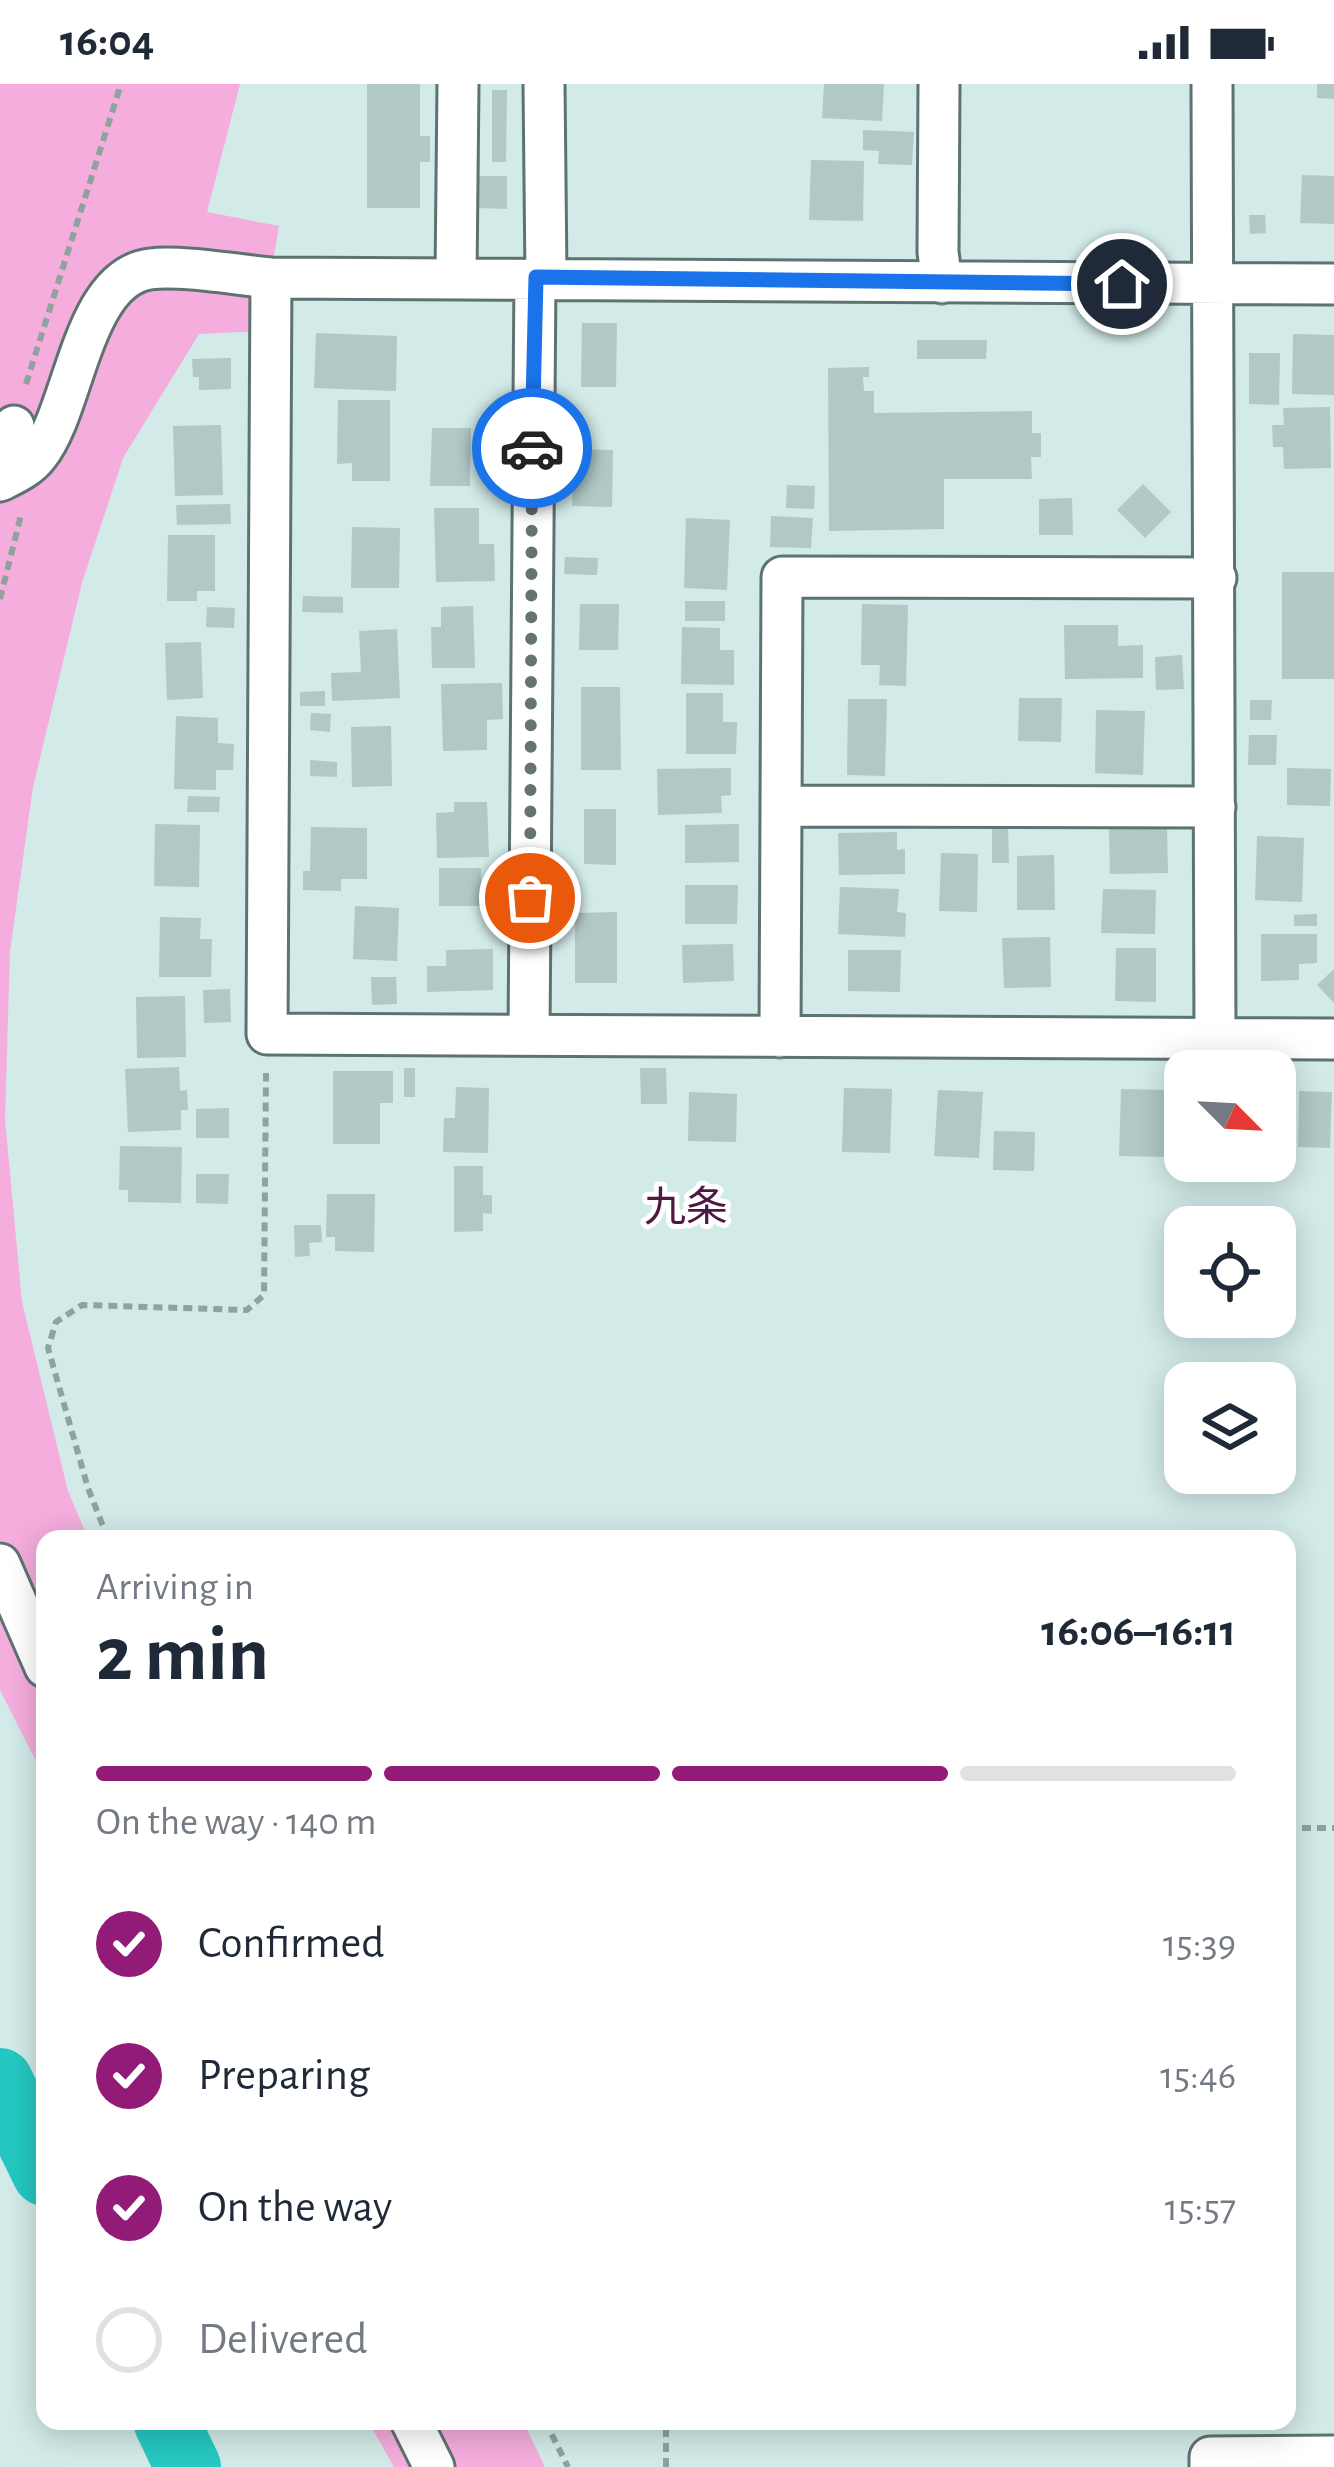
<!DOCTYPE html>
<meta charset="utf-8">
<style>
body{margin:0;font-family:"Alegreya Sans","Noto Sans JP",sans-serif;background:#f6f6f7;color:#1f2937;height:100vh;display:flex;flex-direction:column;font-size:45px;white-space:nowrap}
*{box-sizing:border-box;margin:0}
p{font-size:39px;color:#747a83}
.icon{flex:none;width:66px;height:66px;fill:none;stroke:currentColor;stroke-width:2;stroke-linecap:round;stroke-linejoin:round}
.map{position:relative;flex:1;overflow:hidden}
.details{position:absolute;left:36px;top:1446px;width:1260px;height:900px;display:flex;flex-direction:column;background:#fff;border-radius:24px;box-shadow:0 6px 30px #0003}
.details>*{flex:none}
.needle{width:78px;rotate:114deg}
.fabs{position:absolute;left:1164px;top:966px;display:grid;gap:24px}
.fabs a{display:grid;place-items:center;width:132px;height:132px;border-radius:24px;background:#fff;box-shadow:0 6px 30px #0003;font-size:60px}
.pin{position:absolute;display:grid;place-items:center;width:102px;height:102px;color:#fff;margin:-51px;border:6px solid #fff;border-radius:50%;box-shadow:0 3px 12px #0007}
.courier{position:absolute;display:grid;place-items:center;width:120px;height:120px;margin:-60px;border:9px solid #1a73e8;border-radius:50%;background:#fff;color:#222;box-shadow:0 3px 15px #0007}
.headline em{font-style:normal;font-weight:700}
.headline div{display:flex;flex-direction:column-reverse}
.headline{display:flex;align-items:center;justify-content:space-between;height:204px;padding:0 60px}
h1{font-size:78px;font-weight:700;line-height:90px}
.bar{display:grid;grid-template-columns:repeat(4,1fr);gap:18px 12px;align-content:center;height:144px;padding:0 60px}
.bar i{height:15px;border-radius:9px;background:#e0e1e3}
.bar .on{background:#931b78}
.bar p{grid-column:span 4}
ol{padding:0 60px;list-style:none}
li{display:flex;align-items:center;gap:36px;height:132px}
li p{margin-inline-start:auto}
li .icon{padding:12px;border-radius:50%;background:#931b78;color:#fff;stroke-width:4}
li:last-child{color:#747a83}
li i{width:66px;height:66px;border:6px solid #e0e1e3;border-radius:50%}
.status{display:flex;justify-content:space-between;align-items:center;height:84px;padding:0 60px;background:#fff;direction:ltr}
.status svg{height:33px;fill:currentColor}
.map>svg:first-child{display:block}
</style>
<div class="status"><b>16:04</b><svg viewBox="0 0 49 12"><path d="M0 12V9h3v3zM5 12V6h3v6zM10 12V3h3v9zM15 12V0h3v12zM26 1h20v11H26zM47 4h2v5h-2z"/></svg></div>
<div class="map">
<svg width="1334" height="2383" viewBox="0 0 1334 2383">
<rect width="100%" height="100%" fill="#d2eae8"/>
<path fill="#f4addd" d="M0,0H240L207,128L279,142L261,247L199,250L123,374L82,499L33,703L10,867L5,1035L22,1218L68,1407L88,1455H45V1695L0,1606Z
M368,2337H523L545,2383H394Z"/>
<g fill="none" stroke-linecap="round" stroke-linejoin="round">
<path stroke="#25c8c1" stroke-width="66" d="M0,1997L45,2089
M166,2337L188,2383"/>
</g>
<path fill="#b0c8c6" d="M367,0H420V52H430V78H420V124H367Z
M824,0H884L882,37L822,34Z
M1317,0H1334V15L1317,14Z
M492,6H507L506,78H492Z
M863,46L914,48L912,81L878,80L879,67L863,66Z
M811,76L864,77L863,137L809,136Z
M1302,91L1334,92V140L1300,139Z
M479,92H507V125L478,124Z
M1249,131H1265L1266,149L1250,150Z
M582,239H617L616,303H581Z
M316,249L397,252L396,307L314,304Z
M1293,250L1334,251V311L1292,310Z
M917,256H987L986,275H917Z
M1249,269H1280L1279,321L1249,320Z
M231,274V305L199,306V293H193L192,275Z
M869,283V293H863L864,307H874V329L1032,327V349H1041V373H1031L1032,395H944V445L829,447L828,284Z
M338,316H390V397H352V379L337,380Z
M1330,323L1331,384L1284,385L1283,363H1273L1272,341H1284L1283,324Z
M221,341L223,411L175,412L173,342Z
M432,344H471L470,402H430Z
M574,365L613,366L612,423L572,422Z
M1143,400L1171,428L1145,454L1117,426Z
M787,401L815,402L814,425L786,424Z
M1072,414L1073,451H1039V415Z
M230,420L231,440L177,441L176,421Z
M434,424H479V460H494L495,497L436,498Z
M771,432L813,434L811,464L770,463Z
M686,434L730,436L727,506L684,504Z
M352,443L400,444L399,504H351Z
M168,451H215V507H197V517H167Z
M565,473L598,474L597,491L564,490Z
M1282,488H1334V595H1282Z
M303,512L343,513V529L302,528Z
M685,517H725V537H685Z
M580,520H619L618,566H579Z
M862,520L908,521L906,602L879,601L880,581H861Z
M473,522L475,584H432L431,543H441V523Z
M207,523L235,524L234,544L206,543Z
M1064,541H1118V562L1143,561V594L1065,595Z
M682,543L720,544V566H734V601L681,600Z
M397,545L400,614L332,617L331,589L361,588L359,547Z
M201,558L203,614L167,616L165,559Z
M1182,571L1184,605L1156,606L1155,573Z
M502,599L503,635L487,636V666L443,667L441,600Z
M581,603H620L621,686H581Z
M325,607V622H300V608Z
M686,609H723V638H737L736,670H686Z
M1019,614H1062L1061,658L1018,657Z
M848,615H887L885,692L847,691Z
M1250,616H1272L1271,636H1250Z
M1096,626L1145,627L1143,691L1095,689Z
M311,629L331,630L330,648L310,646Z
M176,632L218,634V659L234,660L233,686H216V706L174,705Z
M391,642L392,702L352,703L351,643Z
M1249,651H1277L1276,681H1248Z
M310,676L337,678V693L310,692Z
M731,684V711L721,712L722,729L658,731L657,685Z
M1287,684L1331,685L1330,722L1287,721Z
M188,712L220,713L219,728H187Z
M454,718H487L489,773L437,774L436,729L454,728Z
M584,725H616V781L584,780Z
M155,740L200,741L199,803L154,802Z
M739,740V778L685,779V741Z
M311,743L367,744V795H341V807L303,806V787H310Z
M1167,744L1168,789L1110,790L1109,745Z
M992,745H1008L1009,779H992Z
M897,748V766L905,765V790L839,791L838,749Z
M1257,752L1304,754L1302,818L1255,816Z
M941,769L978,770L977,828L939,827Z
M1054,771L1055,826H1017V772Z
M439,784H481V822H439Z
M685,801H738L737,840H685Z
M840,803L899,805L897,828L906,829L905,853L838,850Z
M1103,805L1156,806L1155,850L1101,849Z
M355,822L399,824L397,877L353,875Z
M617,828V899H575V829Z
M1317,830V842H1294V831Z
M160,833L201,834L200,855H212L211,893H159Z
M1261,850H1317V879L1299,880V896L1261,897Z
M1050,853L1051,903L1004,904L1002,854Z
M733,860L734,897L683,899L682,861Z
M1116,864H1156V918L1115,917Z
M493,865V906L427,908V882H446V866Z
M848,866H901L900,908L848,907Z
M1334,885V919L1317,901Z
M371,893H396L397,920L372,921Z
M230,905L231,938L204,939L203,906Z
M185,912L186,973L137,974L136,913Z
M179,983L180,1007L187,1006L188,1026H181V1046L128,1048L125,985Z
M404,984H415V1013H404Z
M640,984H666L667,1020H641Z
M333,987H393V1019H380V1060H333Z
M456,1003L489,1004L488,1069L443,1068L444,1034H455Z
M844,1004L892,1005L890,1069L842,1068Z
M1121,1005L1168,1006L1166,1073L1119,1072Z
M938,1006L983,1008L979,1074L934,1072Z
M1299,1007L1332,1008L1330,1064L1298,1063Z
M689,1008L737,1010L736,1058L688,1057Z
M229,1024V1054H196V1025Z
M994,1047L1035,1048L1034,1087L993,1086Z
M120,1062L182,1063L181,1119L128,1118V1106H119Z
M454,1082H483V1111H492V1130L483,1129V1147L454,1148Z
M196,1090H229L228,1120L196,1119Z
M327,1110H375L374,1168L335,1167V1153H326Z
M294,1141H321L322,1158L309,1159L310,1172L295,1173Z"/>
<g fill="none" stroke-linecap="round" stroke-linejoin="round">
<g stroke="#5d7371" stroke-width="45">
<path id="minor" d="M544,0L546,193
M939,0L938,168L942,199
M1212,0L1215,955
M456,193L458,0
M271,194L267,950L1334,955
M0,386L14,342
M0,397C14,390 28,384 38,371C75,326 81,194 150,185C181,181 238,191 271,194L1334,200
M781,722L1215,723
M529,950L535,193
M780,953L782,493L1216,494
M0,1480L45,1583
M411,2337L434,2383
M1210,2383V2373L1334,2372"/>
</g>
<path stroke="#8fa2a0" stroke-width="6" stroke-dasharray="9 6" stroke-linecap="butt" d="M26,300L121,0
M0,515L21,431
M108,1455L88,1404L48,1264L56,1238L82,1221L247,1226L264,1211L266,989
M1287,1744H1334
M545,2337L568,2383
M666,2383V2337"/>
<use href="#minor" stroke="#fff" stroke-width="39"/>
</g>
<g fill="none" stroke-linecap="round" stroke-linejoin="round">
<path stroke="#657473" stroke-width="12" stroke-dasharray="0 21.6" d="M530,814L532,364"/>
<path stroke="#1a73e8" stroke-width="15" d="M532,364L536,193L1122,200"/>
</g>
<g text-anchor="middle" stroke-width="10" stroke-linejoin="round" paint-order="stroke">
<g font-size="42" fill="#4f1741" stroke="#fff">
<text x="686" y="1137">九条</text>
</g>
</g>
</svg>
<div class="fabs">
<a><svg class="needle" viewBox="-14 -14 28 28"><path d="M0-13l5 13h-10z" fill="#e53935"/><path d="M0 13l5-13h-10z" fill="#747a83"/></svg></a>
<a><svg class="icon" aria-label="locate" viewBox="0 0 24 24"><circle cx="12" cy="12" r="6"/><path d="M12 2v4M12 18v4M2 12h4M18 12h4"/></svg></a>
<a><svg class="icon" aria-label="layers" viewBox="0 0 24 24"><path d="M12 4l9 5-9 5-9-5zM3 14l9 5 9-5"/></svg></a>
</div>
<div class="pin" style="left:530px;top:814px;background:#ea580c"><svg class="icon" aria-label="bag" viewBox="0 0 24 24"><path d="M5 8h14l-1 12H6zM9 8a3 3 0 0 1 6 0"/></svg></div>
<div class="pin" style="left:1122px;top:200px;background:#1f2937"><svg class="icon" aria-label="home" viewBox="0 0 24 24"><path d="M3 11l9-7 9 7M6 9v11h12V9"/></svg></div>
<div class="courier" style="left:532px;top:364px"><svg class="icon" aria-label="car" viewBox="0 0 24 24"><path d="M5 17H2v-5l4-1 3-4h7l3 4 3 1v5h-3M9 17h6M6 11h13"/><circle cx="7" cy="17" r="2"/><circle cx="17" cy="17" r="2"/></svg></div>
<section class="details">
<div class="headline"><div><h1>2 min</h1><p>Arriving in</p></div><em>16:06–16:11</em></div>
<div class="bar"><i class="on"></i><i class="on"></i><i class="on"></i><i></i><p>On the way · 140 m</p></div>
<ol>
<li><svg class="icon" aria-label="check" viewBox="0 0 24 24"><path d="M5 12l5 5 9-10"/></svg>Confirmed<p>15:39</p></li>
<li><svg class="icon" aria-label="check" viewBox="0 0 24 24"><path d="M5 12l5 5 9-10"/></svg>Preparing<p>15:46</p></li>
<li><svg class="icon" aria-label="check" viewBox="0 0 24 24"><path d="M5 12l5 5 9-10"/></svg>On the way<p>15:57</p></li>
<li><i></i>Delivered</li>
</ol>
</section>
</div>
